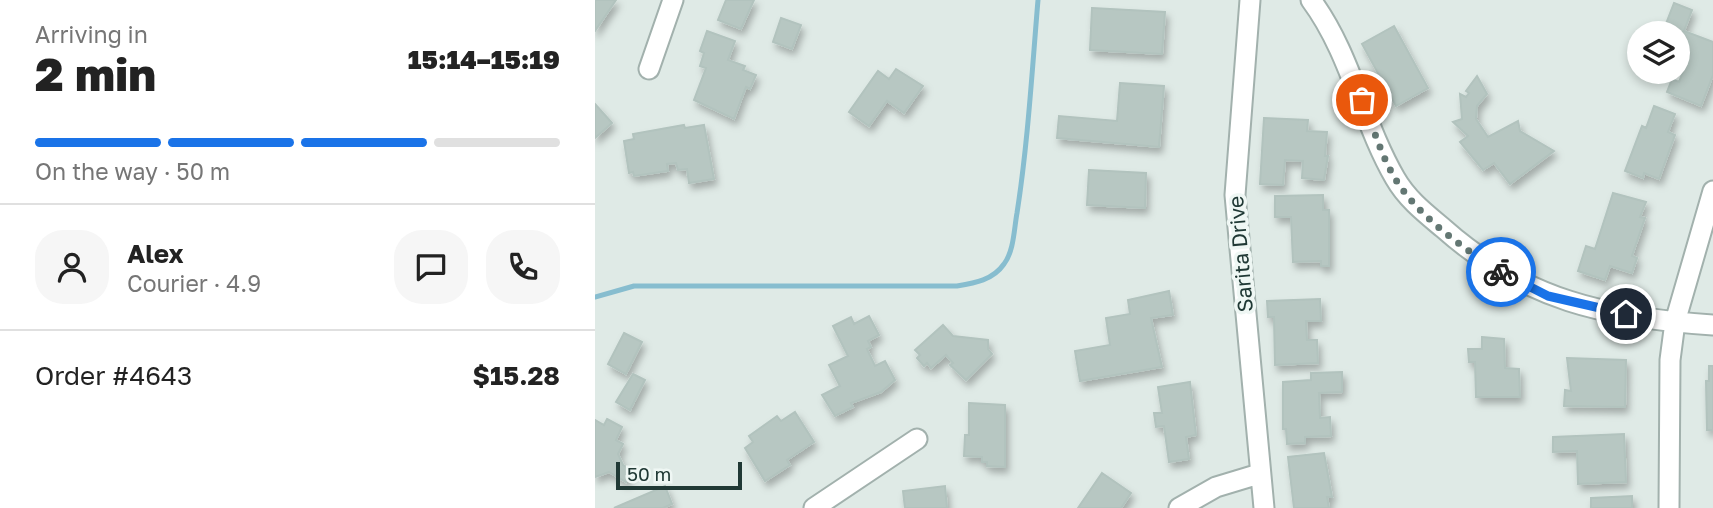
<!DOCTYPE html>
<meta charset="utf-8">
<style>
body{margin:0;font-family:"Golos Text",sans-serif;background:#f6f6f6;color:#222;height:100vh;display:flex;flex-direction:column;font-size:26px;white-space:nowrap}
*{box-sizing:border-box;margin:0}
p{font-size:23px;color:#767676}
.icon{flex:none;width:38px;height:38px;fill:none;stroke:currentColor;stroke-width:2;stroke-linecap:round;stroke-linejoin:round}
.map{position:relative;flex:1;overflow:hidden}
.panel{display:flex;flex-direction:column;background:#fff;width:595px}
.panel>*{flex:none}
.controls{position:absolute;left:1032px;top:21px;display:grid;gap:14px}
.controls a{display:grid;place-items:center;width:63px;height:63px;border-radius:50%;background:#fff;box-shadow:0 4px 10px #0003;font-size:35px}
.scale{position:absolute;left:21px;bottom:18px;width:126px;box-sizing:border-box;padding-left:7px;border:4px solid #203935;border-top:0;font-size:19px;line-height:24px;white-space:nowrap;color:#203935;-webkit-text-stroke:5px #eff7f4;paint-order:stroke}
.pin{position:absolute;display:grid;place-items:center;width:60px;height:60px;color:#fff;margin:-30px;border:4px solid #fff;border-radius:50%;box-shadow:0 2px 7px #0007}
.courier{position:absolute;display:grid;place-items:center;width:70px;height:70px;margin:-35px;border:5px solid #1a73e8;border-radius:50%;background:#fff;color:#222;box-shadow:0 2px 9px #0007}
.overview em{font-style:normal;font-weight:800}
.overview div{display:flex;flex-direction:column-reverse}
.overview{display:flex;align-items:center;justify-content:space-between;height:119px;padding:0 35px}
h1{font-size:46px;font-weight:800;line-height:52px}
.bar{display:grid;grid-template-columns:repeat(4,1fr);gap:10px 7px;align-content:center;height:84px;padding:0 35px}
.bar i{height:9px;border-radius:5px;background:#e0e0e0}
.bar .active{background:#1a73e8}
.bar p{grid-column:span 4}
.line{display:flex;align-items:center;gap:18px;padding:0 35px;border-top:2px solid #e0e0e0}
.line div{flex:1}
.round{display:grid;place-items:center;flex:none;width:74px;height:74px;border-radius:28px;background:#f6f6f6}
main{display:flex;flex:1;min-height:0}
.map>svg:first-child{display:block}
</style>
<main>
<section class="panel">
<div class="overview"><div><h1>2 min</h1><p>Arriving in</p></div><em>15:14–15:19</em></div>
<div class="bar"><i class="active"></i><i class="active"></i><i class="active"></i><i></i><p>On the way · 50 m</p></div>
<div class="line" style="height:126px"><a class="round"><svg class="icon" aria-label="person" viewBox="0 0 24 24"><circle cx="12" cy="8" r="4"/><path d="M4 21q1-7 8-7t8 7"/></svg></a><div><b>Alex</b><p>Courier · 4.9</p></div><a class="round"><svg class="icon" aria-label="chat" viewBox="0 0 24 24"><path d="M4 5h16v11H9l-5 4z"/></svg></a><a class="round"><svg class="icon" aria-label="phone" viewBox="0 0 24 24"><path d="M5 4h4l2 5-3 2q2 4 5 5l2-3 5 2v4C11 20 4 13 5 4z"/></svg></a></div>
<div class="line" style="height:91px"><div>Order #4643</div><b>$15.28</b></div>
</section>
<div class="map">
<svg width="1118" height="508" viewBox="0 0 1118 508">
<defs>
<filter id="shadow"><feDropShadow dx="3" dy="5.5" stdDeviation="3.5" flood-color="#0004"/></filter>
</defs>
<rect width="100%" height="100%" fill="#dfeae6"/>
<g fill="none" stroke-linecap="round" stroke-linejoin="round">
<path stroke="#87bdcf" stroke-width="5" d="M0,297L39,286H362C380,283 398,280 409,264C419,251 419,229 422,213C433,142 437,71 443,0"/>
</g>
<path fill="#b7c7c2" stroke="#b2c3be" stroke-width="2" filter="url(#shadow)" d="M0,0H21L0,31Z
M131,0H159L146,29L123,20Z
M1079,3L1097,10L1089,31L1118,42V75L1106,106L1072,92L1077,79L1084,82L1095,53L1086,50L1090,38L1069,29Z
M497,8L570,12L567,54L495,50Z
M186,18L206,25L197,49L178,42Z
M799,26L833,88L801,106L767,44Z
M112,31L140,41L133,60L150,66L148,70L161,75L155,89L151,87L139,119L99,100L111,68L105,66L109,53L105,51Z
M301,69L328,86L309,113L292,101L274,126L254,112L283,71L294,79Z
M882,76L892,94L882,106L881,119L893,137L923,121L925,131L959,151L915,184L899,163L888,170L865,142L873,136L858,122L867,119L865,94L871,97L874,93L871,91Z
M525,83L569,86L564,147L462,138L464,116L522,121Z
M0,104L17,123L0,138Z
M1059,106L1080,114L1073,132L1080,135L1064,179L1049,173L1048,178L1030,171L1047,126L1051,128Z
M669,118L713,120L712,131L732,132L730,156H733L729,180L707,178L708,161L690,160L688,185L665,184Z
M89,125L90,128L109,125L119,179L94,183L92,169L83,170L81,163L72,164L73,171L39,176L38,172L34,173L29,141L39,139L38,134Z
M494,170L551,173L550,208L492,205Z
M1018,193L1051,202L1045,217L1050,218L1037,256L1042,258L1037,273L1015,266L1010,280L983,271L991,246L1000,249Z
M728,195V210H734V266H726V261L698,262L696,217H680V196Z
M574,291L578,315L556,318L567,367L485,381L480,351L515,345L511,318L535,314L533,300Z
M725,299L726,321H711L712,340H722L723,363L680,365L679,317H673L672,301Z
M274,316L284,335L273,341L276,347L272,349L280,366L290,361L300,380L286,392L256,403L258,407L240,416L227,395L245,386L234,365L253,356L238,326L256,317L259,324Z
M348,325L358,336L393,340V349L397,354L371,380L355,365L358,363L351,355L336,368L332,363L329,366L322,358L325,355L320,350Z
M29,333L47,342L31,374L13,364Z
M887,337L909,339L910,368L924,369L925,397H881L880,362H874L873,349H887Z
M972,358L1031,360L1030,407L969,406L970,390L976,391Z
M1114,366H1118V430H1112L1111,381H1114Z
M747,372V392L724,393L725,418L735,417L736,436L710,437V443L692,444L691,429H688V382L716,380V373Z
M38,374L50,380L35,410L21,402Z
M595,382L601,435L591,437L594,459L574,462L569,426L561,427L559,413H567L563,387Z
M374,403L410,405V467L392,466V462H387V457L369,456L370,435H374Z
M200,412L219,442L192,460L195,465L170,481L150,448L158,442L154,436L182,416L186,421Z
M12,419L27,427L21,440L28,444L23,454L28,465L37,470L31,482L14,472L0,477V420L9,425Z
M1029,434L1031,482L983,484L982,451L958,452V437Z
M729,453L737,497H732L734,508H699L693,457Z
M507,473L536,493L526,508H483Z
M70,486L77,504L68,508H19Z
M350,486L352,508H310L308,491Z
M1037,496V508H996V498Z"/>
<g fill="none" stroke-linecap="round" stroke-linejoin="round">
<g stroke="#a2b1ad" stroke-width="23">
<path id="minor" d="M655,0L640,195L669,508
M716,0C756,54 767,121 800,178C812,199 830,213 848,228C929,300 1012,318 1118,325
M54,69L78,0
M219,508L322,439
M584,508L621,487L664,474
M1074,508L1075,360L1080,322L1118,191"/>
</g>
<use href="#minor" stroke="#fff" stroke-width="19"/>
</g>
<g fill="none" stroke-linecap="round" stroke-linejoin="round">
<path stroke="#637773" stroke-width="7" stroke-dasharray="0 12.6" d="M767,100C778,126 786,156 801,180C824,217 869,249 906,272"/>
<path stroke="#1a73e8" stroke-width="9" d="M906,272L953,296L1031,314"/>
</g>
<g text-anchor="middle" stroke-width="7" stroke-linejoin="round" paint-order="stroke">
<g font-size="21" fill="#203935" stroke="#eff7f4">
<text transform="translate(646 254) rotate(-95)" y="7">Sarita Drive</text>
</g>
</g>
</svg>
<div class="controls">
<a><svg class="icon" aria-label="layers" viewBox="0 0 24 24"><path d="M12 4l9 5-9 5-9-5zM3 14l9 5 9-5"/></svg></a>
</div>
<div class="scale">50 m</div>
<div class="pin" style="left:767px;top:100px;background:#ea580c"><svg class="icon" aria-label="bag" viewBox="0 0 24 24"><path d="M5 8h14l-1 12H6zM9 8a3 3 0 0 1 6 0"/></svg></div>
<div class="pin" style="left:1031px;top:314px;background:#1f2937"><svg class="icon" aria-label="home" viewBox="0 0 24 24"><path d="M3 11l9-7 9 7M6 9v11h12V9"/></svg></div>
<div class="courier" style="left:906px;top:272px"><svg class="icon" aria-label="bike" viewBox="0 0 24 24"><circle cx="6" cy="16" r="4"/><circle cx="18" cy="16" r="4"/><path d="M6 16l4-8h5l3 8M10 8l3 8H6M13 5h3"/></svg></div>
</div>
</main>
